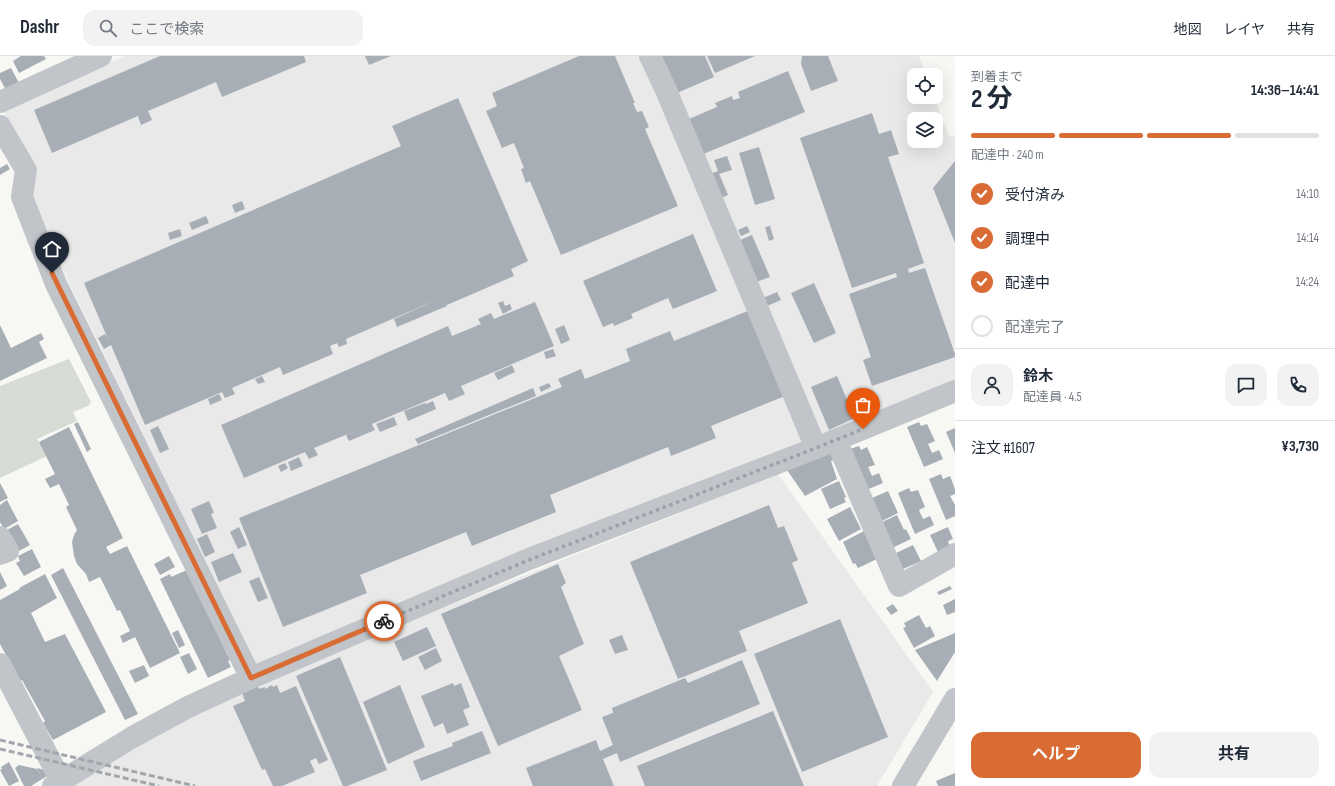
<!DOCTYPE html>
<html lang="ja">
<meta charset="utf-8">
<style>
body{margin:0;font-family:"Sofia Sans Condensed","Noto Sans JP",sans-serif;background:#f2f2f3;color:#1f2937;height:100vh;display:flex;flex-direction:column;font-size:15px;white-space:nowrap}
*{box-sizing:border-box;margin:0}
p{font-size:13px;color:#747a83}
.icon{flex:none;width:22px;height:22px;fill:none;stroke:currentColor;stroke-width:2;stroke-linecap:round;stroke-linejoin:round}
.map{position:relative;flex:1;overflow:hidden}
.sheet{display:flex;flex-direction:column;background:#fff;width:380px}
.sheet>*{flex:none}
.buttons{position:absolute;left:907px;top:12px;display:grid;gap:8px}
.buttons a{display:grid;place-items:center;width:36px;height:36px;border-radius:8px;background:#fff;box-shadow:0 4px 16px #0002;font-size:20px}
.pin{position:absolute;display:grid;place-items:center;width:34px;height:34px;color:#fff;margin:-41px -17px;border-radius:50% 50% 50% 0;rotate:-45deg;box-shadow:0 0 4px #0007}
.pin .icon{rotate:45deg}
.courier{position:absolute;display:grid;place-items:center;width:40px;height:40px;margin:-20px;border:3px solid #d86c34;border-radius:50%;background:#fff;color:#222;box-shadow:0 1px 5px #0007}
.summary em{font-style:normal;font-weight:700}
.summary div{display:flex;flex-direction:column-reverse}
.summary{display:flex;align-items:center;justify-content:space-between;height:68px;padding:0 16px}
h1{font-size:26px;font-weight:700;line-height:30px}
.bar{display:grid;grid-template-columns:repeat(4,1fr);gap:6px 4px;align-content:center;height:48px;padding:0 16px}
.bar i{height:5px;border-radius:3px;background:#e0e1e3}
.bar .selected{background:#d86c34}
.bar p{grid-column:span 4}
.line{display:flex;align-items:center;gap:10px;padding:0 16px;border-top:1px solid #e0e1e3}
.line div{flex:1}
.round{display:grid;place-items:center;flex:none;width:42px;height:42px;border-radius:12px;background:#f2f2f3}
ol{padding:0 16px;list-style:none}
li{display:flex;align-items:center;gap:12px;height:44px}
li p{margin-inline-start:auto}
li .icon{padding:4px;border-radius:50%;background:#d86c34;color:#fff;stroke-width:4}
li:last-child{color:#747a83}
li i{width:22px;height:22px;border:2px solid #e0e1e3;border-radius:50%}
.primary-button{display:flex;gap:8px;margin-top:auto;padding:8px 16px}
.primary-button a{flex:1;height:46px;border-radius:12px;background:#d86c34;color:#fff;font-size:16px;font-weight:700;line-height:46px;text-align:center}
.primary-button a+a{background:#f2f2f3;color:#1f2937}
header{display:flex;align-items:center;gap:24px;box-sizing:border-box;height:56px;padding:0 20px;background:#fff;border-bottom:1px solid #e0e1e3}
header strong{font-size:19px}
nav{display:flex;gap:22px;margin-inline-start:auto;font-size:14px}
.search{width:280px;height:36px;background:#f2f2f3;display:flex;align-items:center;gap:10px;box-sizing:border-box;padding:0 14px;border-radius:12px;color:#747a83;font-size:15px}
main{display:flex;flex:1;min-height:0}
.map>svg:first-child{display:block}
</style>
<header>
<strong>Dashr</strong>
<div class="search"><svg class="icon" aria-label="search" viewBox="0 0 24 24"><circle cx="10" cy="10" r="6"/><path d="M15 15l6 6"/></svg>ここで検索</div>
<nav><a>地図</a><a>レイヤ</a><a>共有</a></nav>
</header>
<main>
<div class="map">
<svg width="955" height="730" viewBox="0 0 955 730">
<rect width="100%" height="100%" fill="#f7f7f4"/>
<path fill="#e8e9e8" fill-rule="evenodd" d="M124,0H919L926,19H914V41H934L949,81L955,79V324L769,403L256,609L70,229L32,145L37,111L2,54ZM914,63H936V85H914Z
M778,418L933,636L877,730H63L201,652L397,570Z"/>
<path fill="#d6dcd4" d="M69,303L91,346L88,350L73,356L77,365L37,383L47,400L0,422V330Z"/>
<path fill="#a8aeb5" d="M21,0H44L46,3L19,17L13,5Z
M160,0H304L306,6L222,41L216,26L148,55L152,64L141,69L138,60L52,97L34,54Z
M365,0H391L369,9Z
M579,0H615L635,47H633L637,56L642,55L649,71L645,73L678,150L561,199L530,125L526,127L521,113L524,112L514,87L502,92L486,55L497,50L492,37Z
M652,0H705L714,21L670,40Z
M707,0H755L715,17Z
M802,0H828L838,25L811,35L801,8Z
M11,12L20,29L7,36L0,23V17Z
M788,15L805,56L696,101L682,66L717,51L715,47L732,40L733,44L740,42L738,36Z
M458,42L528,205L511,213L514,220L447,249L445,245L447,250L397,271L394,263L443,241L346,283L347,288L339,291L337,287L330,290L333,298L283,319L280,311L232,332L235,338L225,342L222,336L145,369L111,289L104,293L98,282L105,278L108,283L84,227L401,90L392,70Z
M872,57L879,78L891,74L899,98L888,101L924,207L908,213L909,217L925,212L955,298V301L872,330L863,304L871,301L849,238L897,221L896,217L852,232L800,82Z
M759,91L775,143L755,149L739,97Z
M727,100L732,114L719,118L714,104Z
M955,105V187L933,132Z
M7,108L10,113L0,119V112Z
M718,115L728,139L716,144L705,120Z
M242,145L245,153L235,157L232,149Z
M206,160L209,167L192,174L189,167Z
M747,170L750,176L741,180L738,174Z
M770,170L774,183L769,185L765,171Z
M180,173L182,180L170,184L168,177Z
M693,178L717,235L673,253L668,242L631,258L633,262L614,270L613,267L603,271L583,225Z
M752,179L770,221L751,228L733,187Z
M814,227L836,277L814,287L791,237Z
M777,236L781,244L767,250L763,242Z
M503,245L505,250L510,248L512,253L503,258L498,247Z
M535,246L554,290L461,330L465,338L449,345L445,337L372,368L375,374L349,385L346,379L360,373L314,392L318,399L309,403L305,396L244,422L221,369L448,270L452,280L481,268L478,263L491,257L494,263Z
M755,252L790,338L711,370L716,382L671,400L668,391L550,439L556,456L472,490L466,476L360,519L367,537L283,571L239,462L562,331L558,323L581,313L585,323L630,305L626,293L670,275L674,285Z
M0,269L11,292L41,277L44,283L39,286L47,302L0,325Z
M564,269L570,284L561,288L555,273Z
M553,293L556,300L546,303L544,296Z
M512,309L515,316L498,324L494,317Z
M262,320L265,326L258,328L255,323Z
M837,320L855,362L829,374L811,331Z
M549,327L551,331L541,336L539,331Z
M533,332L536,340L418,388L415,383Z
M219,338L222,344L210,349L208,343Z
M433,345L436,353L408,365L404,355L425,347L426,348Z
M394,361L397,369L380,376L376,368Z
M78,366L91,393L87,396L74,368Z
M919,366L921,370L927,368L935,385L928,388L932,397L939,394L943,403L924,411L907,371Z
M158,370L169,393L160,397L150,374Z
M69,371L123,482L106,491L110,498L127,490L180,597L150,612L135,581L123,587L120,580L130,575L120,554L117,555L100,521L89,526L86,518L77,508L74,500L72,486L74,479L77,474L66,451L69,449L59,428L50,432L45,423L55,418L39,386Z
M955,372V397L946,376Z
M859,390L861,394L867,391L875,409L868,411L872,420L879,417L883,427L864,435L847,394Z
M834,396L837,403L831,405L837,423L805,440L787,414Z
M299,401L303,410L291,415L288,406Z
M285,407L288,412L281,416L278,410Z
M941,418L943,423L950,420L955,433V438L950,440L955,449V460L946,464L929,423Z
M839,425L846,441L844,442L846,446L830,453L821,433Z
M0,427L8,442L0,446Z
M909,432L911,436L918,434L925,451L919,454L923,463L930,460L934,469L915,478L898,437Z
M888,435L898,457L880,466L870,443Z
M7,444L18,465L4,473L0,466V449Z
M209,445L214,457L211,458L217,472L202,478L191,453Z
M769,449L778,472L784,470L798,504L792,507L808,547L739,575L747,595L678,623L630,506Z
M850,451L861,473L839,485L827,463Z
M897,459L904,474L906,473L911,483L890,493L878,468Z
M18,468L30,489L17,496L5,475Z
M239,471L247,489L238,493L230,476Z
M948,471L953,483L948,485L950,491L938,496L930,479Z
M864,475L877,503L858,512L855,507L853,508L843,486Z
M207,478L215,496L205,501L197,483Z
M913,489L921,505L901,514L894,498Z
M32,493L41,511L24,520L16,507L20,505L18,500Z
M233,497L242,516L219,526L211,506Z
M169,500L175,511L160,519L154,508Z
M558,508L566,527L561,531L584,588L559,600L582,654L498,690L441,558Z
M63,512L138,658L125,664L51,519Z
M187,514L230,604L228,605L231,611L208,622L160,523L170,518L171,521Z
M0,516L7,530L0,534Z
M45,518L57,542L31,557L45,586L65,578L106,656L53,684L43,667L45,665L22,624L20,625L0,588V544L20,533L19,532Z
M259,521L268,542L258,546L249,525Z
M950,530L952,533L939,539L937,536Z
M955,543V556L947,559L943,549Z
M893,548L898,555L891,559L886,552Z
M919,559L926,572L930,570L935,580L914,592L903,572L906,571L904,567Z
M840,563L888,681L802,716L754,598Z
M427,571L436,590L403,605L394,586Z
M178,574L185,589L179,592L172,577Z
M955,577V596L937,625L915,594Z
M622,579L628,594L615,598L609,584Z
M436,592L442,605L425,614L418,601Z
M189,597L197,613L188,618L180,601Z
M340,601L387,714L347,730H343L296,620Z
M742,604L760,648L620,706L617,697L603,703L614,730H533L526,712L596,684L600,695L613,689L602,661L613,657L612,652L685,622L688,627Z
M144,609L149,620L135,627L129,615Z
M453,627L454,630L461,627L470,651L463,654L469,669L447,678L443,667L434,671L421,640Z
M272,629L273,631L277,629L280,637L296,630L328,704L319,708L316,702L310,705L315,716L282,730H273L265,713L262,714L233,650L245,645L242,637L258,630L259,633L265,631V633Z
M400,629L425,691L388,708L363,646Z
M773,655L804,730H645L637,710Z
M482,675L491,697L421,725L413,705L453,690L452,687Z
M9,706L19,725L9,730L0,714L2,713L1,711Z
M19,709L37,713L41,720L37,712L45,714L47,720L31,730H24L15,712Z
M955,717V730H938L936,725Z"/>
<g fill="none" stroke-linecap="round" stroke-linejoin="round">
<path stroke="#c1c4c8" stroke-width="22" d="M650,0L666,34L816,392
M0,46L101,0
M0,70L26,114L22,141L56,228L251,622
M836,384L899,530L955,498
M0,481L8,495L0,498
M0,608L61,725
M53,730L131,682L188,651L251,622L529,503L816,392L955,335
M903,730L955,643"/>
<path stroke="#a2a7ad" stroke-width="3" stroke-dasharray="6 3" stroke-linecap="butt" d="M0,684L195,730
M0,693L159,730"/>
</g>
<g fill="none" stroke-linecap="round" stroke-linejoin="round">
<path stroke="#9aa2ab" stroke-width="4" stroke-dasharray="0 7.2" d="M384,565L529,504L816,392L863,373"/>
<path stroke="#d86c34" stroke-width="5" d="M52,217L251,622L384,565"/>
</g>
</svg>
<div class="buttons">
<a><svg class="icon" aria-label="locate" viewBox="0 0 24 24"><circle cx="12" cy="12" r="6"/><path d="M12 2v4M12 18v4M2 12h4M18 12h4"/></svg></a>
<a><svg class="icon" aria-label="layers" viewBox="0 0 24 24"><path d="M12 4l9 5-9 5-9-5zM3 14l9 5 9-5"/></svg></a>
</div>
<div class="pin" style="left:863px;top:373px;background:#ea580c"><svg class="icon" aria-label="bag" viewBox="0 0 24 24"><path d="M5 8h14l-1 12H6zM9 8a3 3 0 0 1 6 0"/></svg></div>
<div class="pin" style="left:52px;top:217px;background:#1f2937"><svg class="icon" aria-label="home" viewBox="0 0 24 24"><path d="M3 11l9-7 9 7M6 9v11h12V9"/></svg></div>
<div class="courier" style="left:384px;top:565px"><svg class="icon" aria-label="bike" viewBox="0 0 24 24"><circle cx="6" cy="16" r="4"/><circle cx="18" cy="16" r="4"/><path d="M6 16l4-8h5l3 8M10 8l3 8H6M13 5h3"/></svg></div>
</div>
<section class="sheet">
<div class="summary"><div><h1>2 分</h1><p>到着まで</p></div><em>14:36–14:41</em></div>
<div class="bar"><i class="selected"></i><i class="selected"></i><i class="selected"></i><i></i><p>配達中 · 240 m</p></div>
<ol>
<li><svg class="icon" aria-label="check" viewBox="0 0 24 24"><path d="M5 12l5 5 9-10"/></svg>受付済み<p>14:10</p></li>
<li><svg class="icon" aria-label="check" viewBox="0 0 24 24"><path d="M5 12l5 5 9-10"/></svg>調理中<p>14:14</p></li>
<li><svg class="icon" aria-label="check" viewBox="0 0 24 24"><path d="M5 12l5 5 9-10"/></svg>配達中<p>14:24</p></li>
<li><i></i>配達完了</li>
</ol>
<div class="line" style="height:72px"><a class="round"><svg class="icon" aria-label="person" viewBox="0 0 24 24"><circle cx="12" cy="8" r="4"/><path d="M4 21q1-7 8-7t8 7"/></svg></a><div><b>鈴木</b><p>配達員 · 4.5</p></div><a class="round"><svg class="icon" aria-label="chat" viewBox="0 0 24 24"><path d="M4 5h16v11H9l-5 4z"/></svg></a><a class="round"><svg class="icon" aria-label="phone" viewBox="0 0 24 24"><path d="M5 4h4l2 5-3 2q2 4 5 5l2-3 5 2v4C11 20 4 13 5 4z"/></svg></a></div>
<div class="line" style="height:52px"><div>注文 #1607</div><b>¥3,730</b></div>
<div class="primary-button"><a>ヘルプ</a><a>共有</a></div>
</section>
</main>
